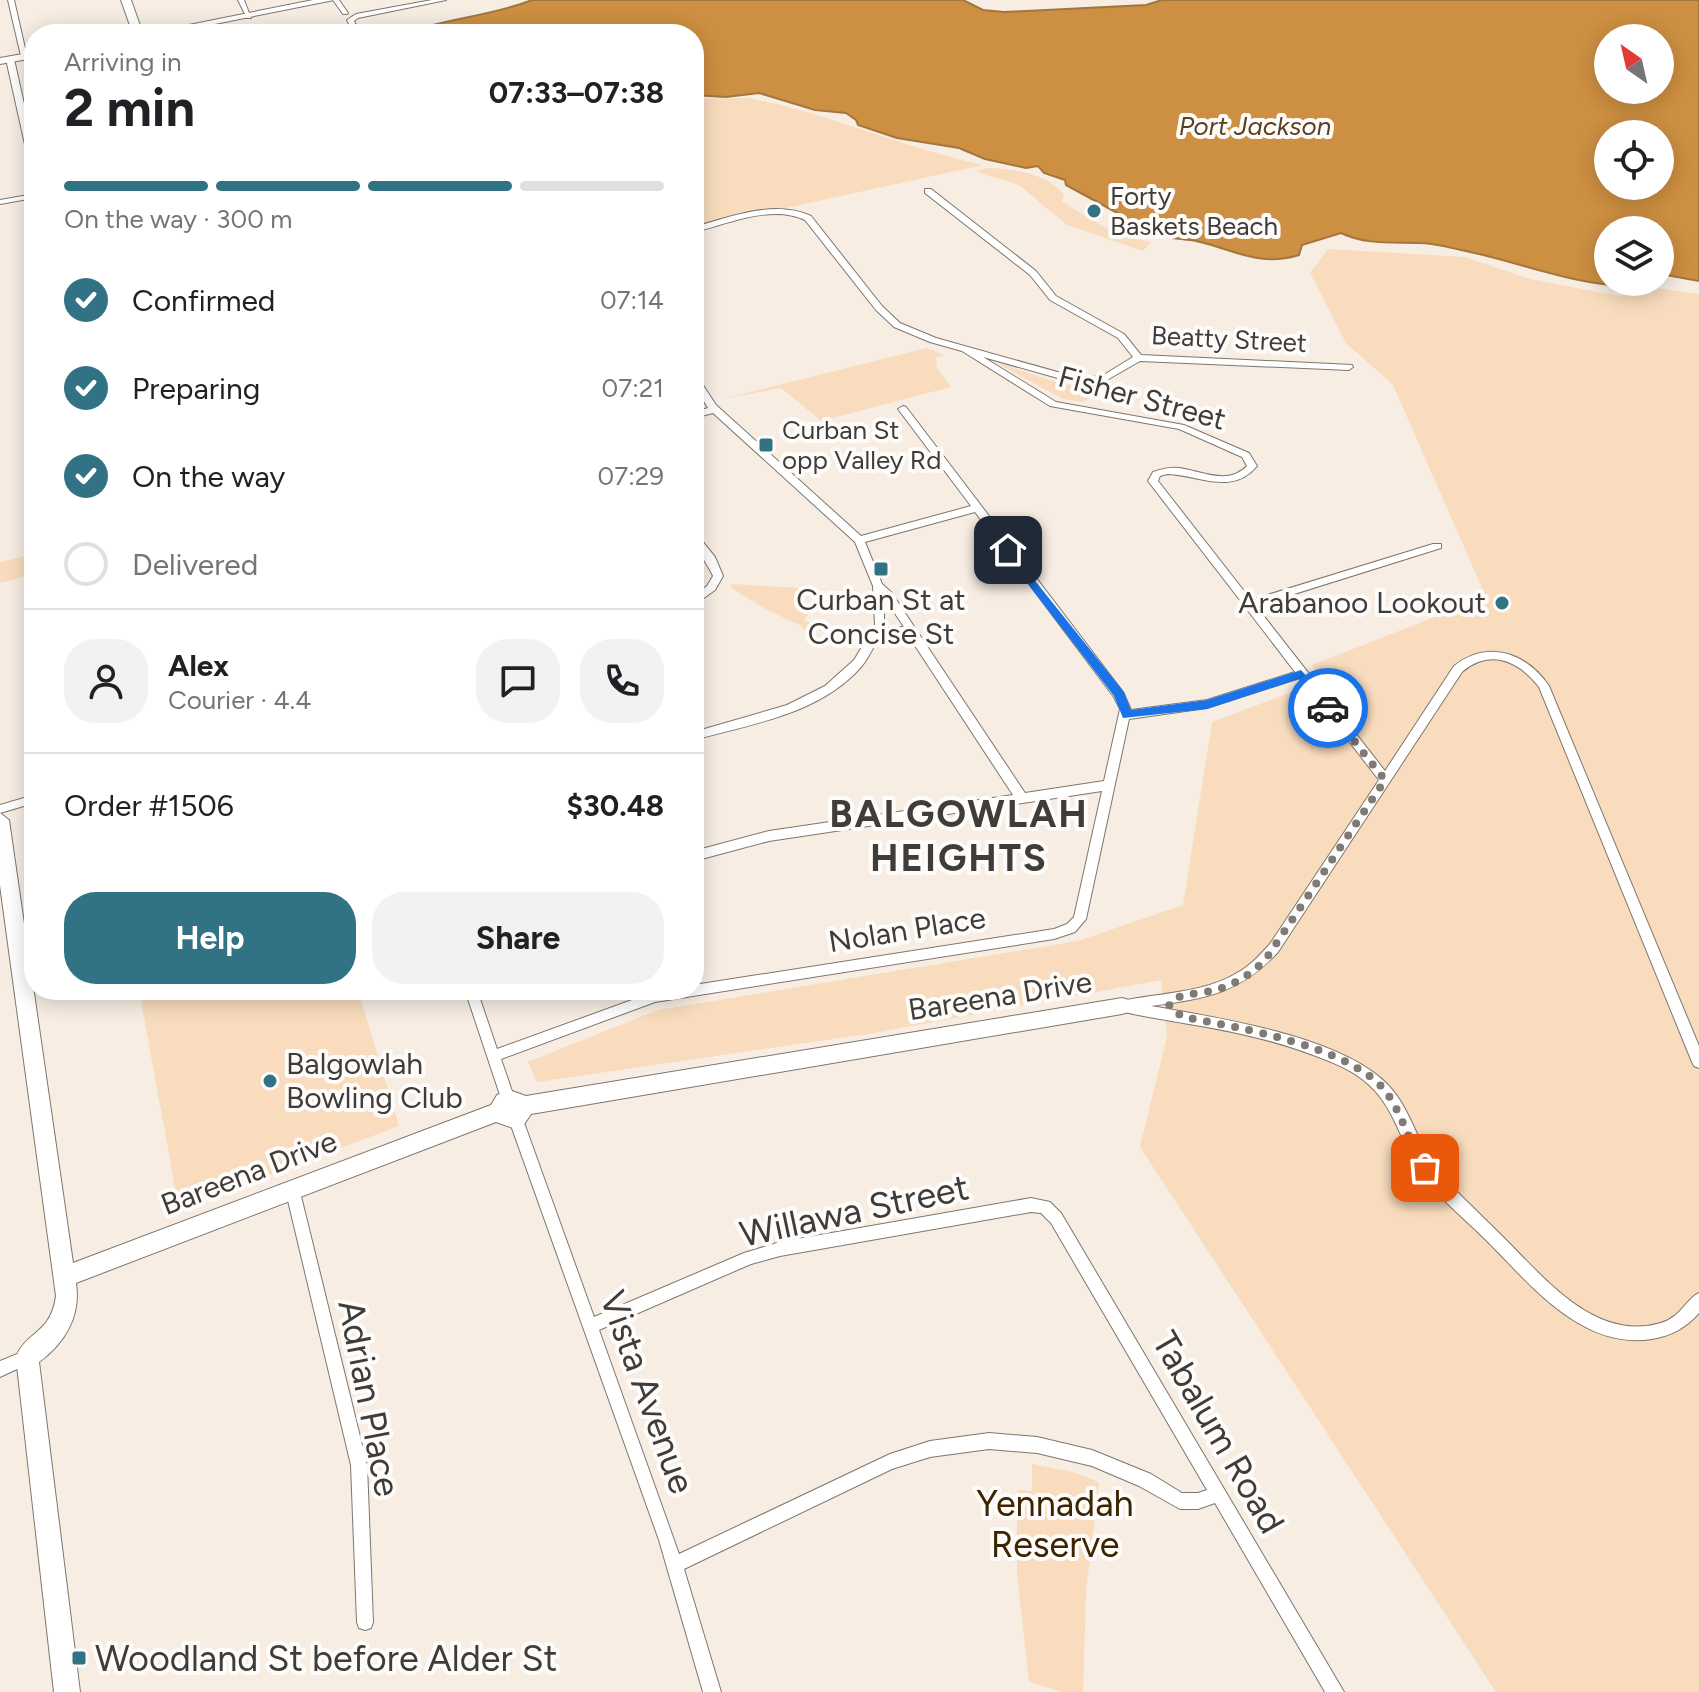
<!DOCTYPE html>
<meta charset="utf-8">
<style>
body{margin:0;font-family:Figtree,sans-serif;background:#f2f2f2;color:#202124;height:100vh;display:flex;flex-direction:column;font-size:30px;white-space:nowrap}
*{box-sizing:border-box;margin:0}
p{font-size:26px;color:#757577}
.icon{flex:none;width:44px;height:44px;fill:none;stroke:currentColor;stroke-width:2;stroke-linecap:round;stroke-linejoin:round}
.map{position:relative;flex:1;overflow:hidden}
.side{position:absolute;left:24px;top:24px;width:680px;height:976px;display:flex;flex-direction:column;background:#fff;border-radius:32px;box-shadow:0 4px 20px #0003}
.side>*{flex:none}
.needle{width:52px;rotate:326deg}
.buttons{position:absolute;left:1594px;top:24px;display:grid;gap:16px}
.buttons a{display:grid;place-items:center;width:80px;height:80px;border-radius:50%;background:#fff;box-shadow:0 4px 20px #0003;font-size:40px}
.pin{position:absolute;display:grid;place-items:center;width:68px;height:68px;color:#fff;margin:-34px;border-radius:16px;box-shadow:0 4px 12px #0006}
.courier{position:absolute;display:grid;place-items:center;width:80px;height:80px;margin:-40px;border:6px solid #1a73e8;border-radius:50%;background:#fff;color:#222;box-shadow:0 2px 10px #0007}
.headline em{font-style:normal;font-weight:700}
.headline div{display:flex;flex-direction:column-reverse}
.headline{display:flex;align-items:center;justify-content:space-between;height:136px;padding:0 40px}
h1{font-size:52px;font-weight:700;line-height:60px}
.bar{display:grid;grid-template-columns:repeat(4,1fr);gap:12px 8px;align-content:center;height:96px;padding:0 40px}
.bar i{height:10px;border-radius:6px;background:#e0e0e0}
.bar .on{background:#317285}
.bar p{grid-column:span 4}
.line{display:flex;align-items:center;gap:20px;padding:0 40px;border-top:2px solid #e0e0e0}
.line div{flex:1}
.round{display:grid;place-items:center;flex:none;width:84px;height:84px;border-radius:32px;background:#f2f2f2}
ol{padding:0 40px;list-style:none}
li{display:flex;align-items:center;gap:24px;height:88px}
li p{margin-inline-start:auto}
li .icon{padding:8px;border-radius:50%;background:#317285;color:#fff;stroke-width:4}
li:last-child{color:#757577}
li i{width:44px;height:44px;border:4px solid #e0e0e0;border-radius:50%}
.action{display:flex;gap:16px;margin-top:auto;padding:16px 40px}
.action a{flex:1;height:92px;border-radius:32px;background:#317285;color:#fff;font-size:32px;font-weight:700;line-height:92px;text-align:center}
.action a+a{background:#f2f2f2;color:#202124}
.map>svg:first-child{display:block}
</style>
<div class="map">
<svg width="1699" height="1692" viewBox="0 0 1699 1692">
<rect width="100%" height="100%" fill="#f7ede3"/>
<path fill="#f8dcbd" d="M748,98C829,113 903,148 983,165L694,228V99Z
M988,168C1014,169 1046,173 1064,194L1062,201C1094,222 1113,235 1151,242L1143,251L1067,225L1019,185L975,171Z
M1328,249L1465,257L1530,279L1619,296L1656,288L1699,294V1692H1496L1140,1147L1167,1036L1161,980L868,1034L537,1082L528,1062L658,1010L1078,941L1183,905L1212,722L1313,684L1307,674L1316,672L1312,665L1486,597L1393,385L1346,343L1310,273Z
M927,348L944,355L936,358L937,367L951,387L821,421L781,388L723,399Z
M993,361L1056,382L1102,391L1083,402L1063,399Z
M34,554V574L0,583V562Z
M732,584L798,588L809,613L804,621L858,634L854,639L815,629L809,635L800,625L767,610L731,588Z
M139,990H358L399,1126L179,1209Z
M1032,1464L1073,1472L1099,1482L1086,1592L1083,1692H1063L1029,1682L1017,1575V1490L1032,1491Z"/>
<path fill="#cd8f41" stroke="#a3763e" stroke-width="2" fill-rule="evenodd" d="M532,0H963L983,10L1004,12L1146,5L1162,0H1699V281L1660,274V230H1608V282L1611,285C1560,280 1512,260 1461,250C1448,247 1433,243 1419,243C1392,242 1366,245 1341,233L1302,245L1299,255C1260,267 1237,251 1200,242C1185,238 1171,240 1156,234L1066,185L1065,180L1044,173L1038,166L1026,168L985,159L959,148L897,138L858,125L856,120L846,113L815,110L759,93L726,97L694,95V34H403C445,18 489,17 532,0ZM1608,38H1660V90H1608ZM1608,134H1660V186H1608Z"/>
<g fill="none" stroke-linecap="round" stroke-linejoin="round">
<g stroke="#7e766d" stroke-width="2">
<path id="street" d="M8,0H14L27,57L21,56Z
M238,0H244L251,18H247Z
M333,0H339L348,13L347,14H343Z
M432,0H446L358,18L354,21L360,34H354L347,20L356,14Z
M10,57L14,59L34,149L30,151L26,149L6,59Z
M925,189H931L1036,271L1056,296L1124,334L1141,355L1352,365L1353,367L1349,370L1140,361L1107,380L1079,384L983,357L1056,402L1184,425L1249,453L1257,466C1232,496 1200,475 1167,474L1160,476L1158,481L1251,600L1433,544H1441V548L1256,606L1385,771L1454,666C1487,639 1527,653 1549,686L1699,1046V1068L1694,1066L1692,1062L1539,687C1519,661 1490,648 1462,672L1278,952C1239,994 1206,998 1151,1006C1218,1018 1342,1036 1389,1086C1411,1110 1419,1146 1437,1172C1460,1195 1484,1218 1507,1241C1547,1281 1597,1342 1661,1323C1681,1317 1686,1299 1699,1293V1313C1687,1327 1671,1336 1652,1339C1582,1350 1531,1285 1487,1241C1467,1221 1444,1202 1426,1181C1400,1148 1398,1106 1362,1079C1348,1068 1329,1061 1313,1055C1271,1039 1227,1030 1183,1023C1161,1019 1139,1016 1117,1010L1115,1006L1117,1002L1122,1001C1159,993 1204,993 1237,973C1250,966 1260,955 1270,944L1379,780L1300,678L1207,708L1129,719L1086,919L1075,932L1054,939L655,1002L501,1059L515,1100L513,1104L508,1106L503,1104L465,990H477L497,1049L654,992L694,990V985L1054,929L1067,924L1074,917L1102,791L769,841L694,861V851L769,831L1013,795L908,635H880C874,645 869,658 861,667C820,714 751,724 694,740V732L787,705L825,686L854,660L875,625L873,586L855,542L713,413L694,418V412L708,408L694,385V375L697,376L716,405L861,536L971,506L898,409L903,406L906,407L1123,692L1131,710L1207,700L1295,672L1246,608H1243V604L1148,481L1153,472C1162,469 1169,467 1179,468C1202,471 1228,486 1247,466L1242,457L1179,429L1050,406L962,351L930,342L894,327L876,310L805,220C771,204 728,224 694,232V227C730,217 774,199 811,216L882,306L900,323L936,338L1079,378L1102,376L1133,357L1118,338L1050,300L1030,275L925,193ZM975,512L1114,697L1120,709L1104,781L1025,793L891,592L882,584L865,542ZM884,597L904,627H884Z
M34,194V198L0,204V200Z
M694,535L698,536L715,557L723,576L715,590L694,605V596L707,586L713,576C707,562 694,549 694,535Z
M34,795V803L0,813V805Z
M515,1111L520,1113L522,1117L594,1317L744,1253L780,1242L1031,1198L1050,1202L1061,1213L1344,1692H1325L1215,1503L1198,1509H1180L1139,1486L1092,1466L1037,1453L989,1449L930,1457L892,1469L684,1569L721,1692H703L659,1540L508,1117L510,1113ZM1031,1212L1041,1213L1051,1223L1207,1490L1198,1493H1182L1151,1474L1092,1450L1037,1437L989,1433L930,1441L890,1454L679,1554L599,1330L751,1264L780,1256Z
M292,1182L297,1183L299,1188L367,1465L373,1622L371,1628L365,1630L359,1628L357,1622L351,1465L285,1188L287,1183Z
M27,1350L32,1352L35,1357L32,1362L0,1377V1361Z"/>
</g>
<g stroke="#7e766d" stroke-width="2">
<path id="secondary" d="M121,0H131L143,34H133Z
M313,0H334L165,34H144Z
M34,52V58L0,64V58Z
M0,813L9,820L73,1263L491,1105L497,1095L509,1090L526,1096L1122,998L1129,1000L1132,1006L1129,1012L1122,1014L531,1114L525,1123L513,1128L496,1122L76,1283C81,1316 65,1343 39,1362L80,1692H54L16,1357C26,1331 51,1334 56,1296L0,885Z"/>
</g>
<use href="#street" fill="#fff" fill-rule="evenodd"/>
<use href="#secondary" fill="#fff" fill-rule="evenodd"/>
</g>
<path fill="#1a73e8" d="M1008,547L1124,692L1131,710L1207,700L1301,670L1334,708L1328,712L1323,711L1299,679L1207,709L1123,718L1114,696L1004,553V548Z"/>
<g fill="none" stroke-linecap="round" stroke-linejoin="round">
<path stroke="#807a74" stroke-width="8" stroke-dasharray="0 14.4" d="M1328,708L1385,780L1266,959C1251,974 1235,985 1215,990C1200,994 1181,993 1170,1002L1169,1007L1183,1017C1238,1027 1352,1047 1386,1092C1403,1115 1409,1144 1425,1168"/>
</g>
<g fill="#317285" stroke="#fefcfa" stroke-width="3">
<circle cx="1094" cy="211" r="8"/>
<rect x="758" y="437" width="16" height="16" rx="4"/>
<rect x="873" y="561" width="16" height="16" rx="4"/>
<circle cx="1502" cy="603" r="8"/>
<circle cx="270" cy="1081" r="8"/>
<rect x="71" y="1650" width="16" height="16" rx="4"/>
</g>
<g text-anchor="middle" stroke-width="8" stroke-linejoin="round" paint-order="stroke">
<g font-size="26" font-style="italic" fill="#5b4020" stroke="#fefcfa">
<text x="1255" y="135">Port Jackson</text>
</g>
<g font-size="26" fill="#403c38" stroke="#fefcfa" text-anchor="start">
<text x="1110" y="205">Forty<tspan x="1110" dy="30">Baskets Beach</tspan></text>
<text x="782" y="439">Curban St<tspan x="782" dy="30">opp Valley Rd</tspan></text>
</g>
<g font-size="26" fill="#403c38" stroke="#fefcfa">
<text transform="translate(1229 339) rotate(3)" y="9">Beatty Street</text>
</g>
<g font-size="30" fill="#403c38" stroke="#fefcfa">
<text transform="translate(1142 398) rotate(15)" y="10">Fisher Street</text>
<text transform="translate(907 930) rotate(-9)" y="10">Nolan Place</text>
<text transform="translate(1000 996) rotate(-9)" y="10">Bareena Drive</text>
<text transform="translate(249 1173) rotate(-21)" y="10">Bareena Drive</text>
</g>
<g font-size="30" fill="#403c38" stroke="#fefcfa">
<text x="881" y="610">Curban St at<tspan x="881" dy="34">Concise St</tspan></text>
<text x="1486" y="613" text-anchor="end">Arabanoo Lookout</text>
<text x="286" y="1074" text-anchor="start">Balgowlah<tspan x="286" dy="34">Bowling Club</tspan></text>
</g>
<g font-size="36" fill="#403c38" stroke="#fefcfa">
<text transform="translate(854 1210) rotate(-12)" y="13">Willawa Street</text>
<text transform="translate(648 1392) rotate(70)" y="13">Vista Avenue</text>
<text transform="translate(370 1398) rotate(79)" y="13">Adrian Place</text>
<text transform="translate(1219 1432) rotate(60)" y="13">Tabalum Road</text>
</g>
<g font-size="36" fill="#3c2401" stroke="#fefcfa">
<text x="1055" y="1516">Yennadah<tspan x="1055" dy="41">Reserve</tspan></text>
</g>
<g font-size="36" fill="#403c38" stroke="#fefcfa" text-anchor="start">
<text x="95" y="1671">Woodland St before Alder St</text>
</g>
<g font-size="38" font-weight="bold" letter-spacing="2" fill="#403c38" stroke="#fefcfa">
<text x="959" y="827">BALGOWLAH<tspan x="959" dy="44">HEIGHTS</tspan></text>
</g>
</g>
</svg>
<div class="buttons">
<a><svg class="needle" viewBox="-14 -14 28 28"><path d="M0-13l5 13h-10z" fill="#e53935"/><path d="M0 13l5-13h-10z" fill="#757577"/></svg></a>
<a><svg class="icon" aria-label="locate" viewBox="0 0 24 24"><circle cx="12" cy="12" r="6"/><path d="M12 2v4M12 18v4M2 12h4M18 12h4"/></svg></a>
<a><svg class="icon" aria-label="layers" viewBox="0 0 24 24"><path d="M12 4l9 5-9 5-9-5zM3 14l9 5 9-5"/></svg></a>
</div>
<div class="pin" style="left:1425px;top:1168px;background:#ea580c"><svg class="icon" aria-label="bag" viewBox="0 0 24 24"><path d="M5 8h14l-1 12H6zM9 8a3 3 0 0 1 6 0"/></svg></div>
<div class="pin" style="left:1008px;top:550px;background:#1f2937"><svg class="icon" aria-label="home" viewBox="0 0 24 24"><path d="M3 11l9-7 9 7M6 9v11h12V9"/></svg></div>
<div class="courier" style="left:1328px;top:708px"><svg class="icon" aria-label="car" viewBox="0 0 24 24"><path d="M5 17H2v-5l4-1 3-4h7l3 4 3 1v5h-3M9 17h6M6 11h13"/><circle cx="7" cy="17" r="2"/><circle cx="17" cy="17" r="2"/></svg></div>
<section class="side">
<div class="headline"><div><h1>2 min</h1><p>Arriving in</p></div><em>07:33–07:38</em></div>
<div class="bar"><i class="on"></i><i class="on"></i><i class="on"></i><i></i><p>On the way · 300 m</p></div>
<ol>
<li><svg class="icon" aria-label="check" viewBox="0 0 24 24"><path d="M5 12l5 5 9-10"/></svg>Confirmed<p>07:14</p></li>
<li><svg class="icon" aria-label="check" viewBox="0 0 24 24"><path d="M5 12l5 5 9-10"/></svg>Preparing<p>07:21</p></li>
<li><svg class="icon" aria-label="check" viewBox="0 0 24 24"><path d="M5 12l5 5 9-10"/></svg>On the way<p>07:29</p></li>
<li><i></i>Delivered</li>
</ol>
<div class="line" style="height:144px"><a class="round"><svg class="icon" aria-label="person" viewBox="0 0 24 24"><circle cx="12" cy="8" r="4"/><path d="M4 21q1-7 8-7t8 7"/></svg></a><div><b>Alex</b><p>Courier · 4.4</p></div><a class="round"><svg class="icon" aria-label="chat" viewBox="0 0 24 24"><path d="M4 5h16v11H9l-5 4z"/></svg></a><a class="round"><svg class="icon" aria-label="phone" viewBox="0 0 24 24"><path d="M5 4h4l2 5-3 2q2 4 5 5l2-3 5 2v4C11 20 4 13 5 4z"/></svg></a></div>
<div class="line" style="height:104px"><div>Order #1506</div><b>$30.48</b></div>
<div class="action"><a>Help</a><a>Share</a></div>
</section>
</div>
